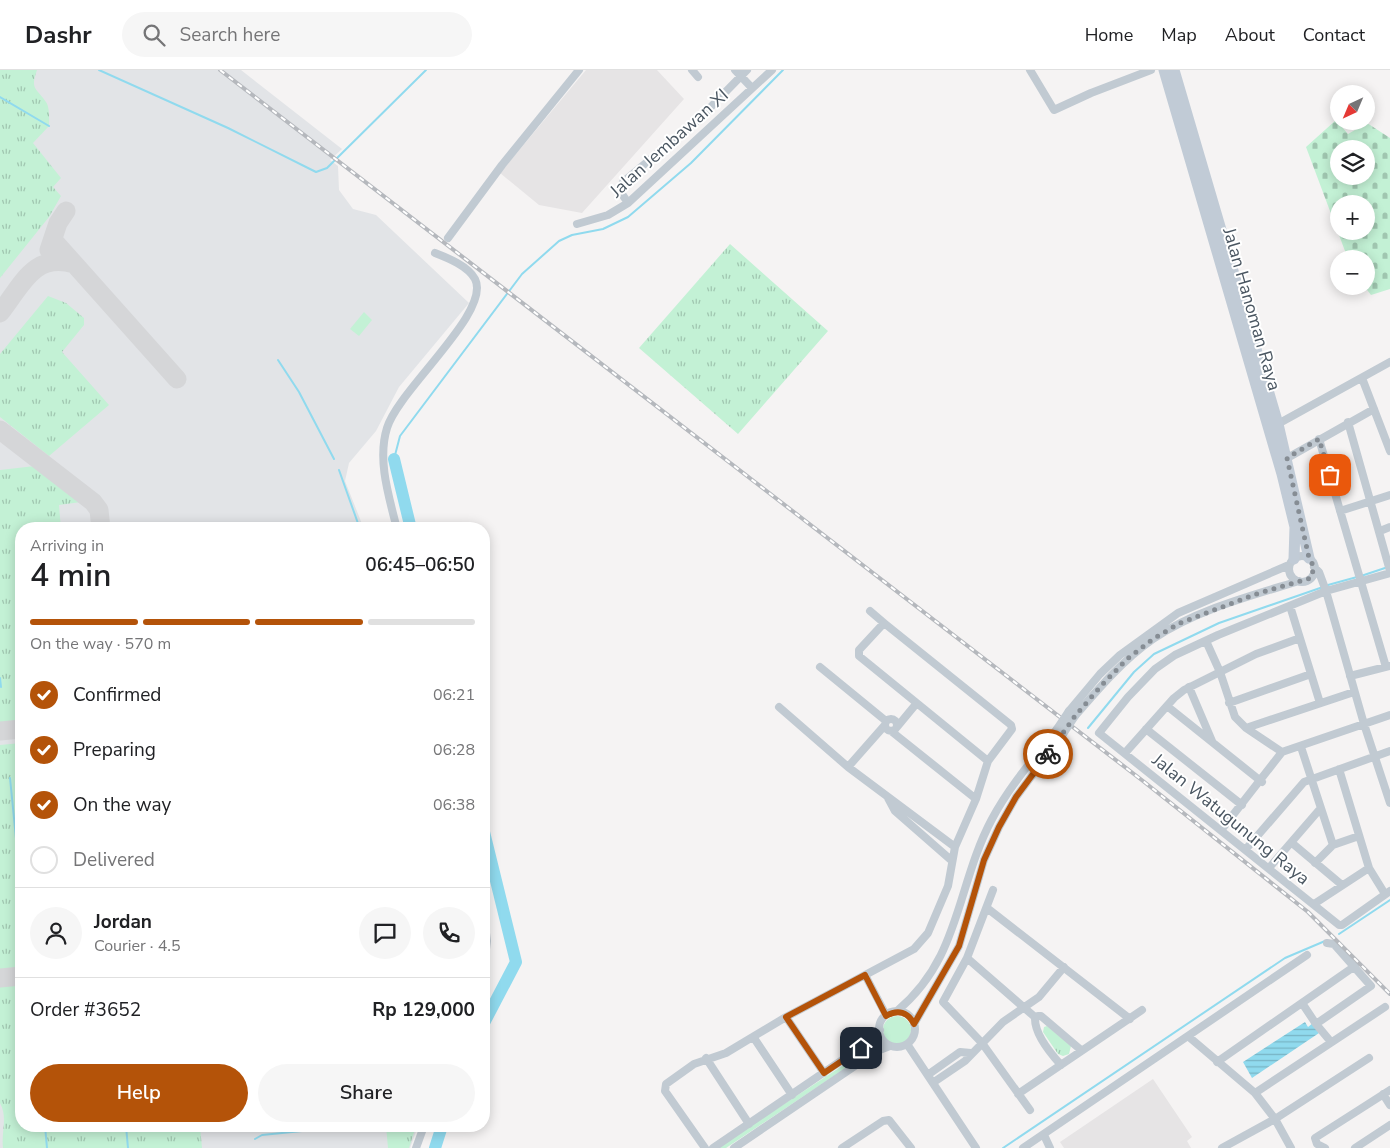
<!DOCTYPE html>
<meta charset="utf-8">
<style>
body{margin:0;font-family:"Nunito Sans",sans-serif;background:#f6f6f6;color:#202124;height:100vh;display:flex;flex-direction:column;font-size:19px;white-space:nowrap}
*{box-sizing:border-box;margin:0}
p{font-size:16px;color:#757577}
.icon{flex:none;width:28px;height:28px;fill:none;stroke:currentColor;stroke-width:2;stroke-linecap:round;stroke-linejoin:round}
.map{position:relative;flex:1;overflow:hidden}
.drawer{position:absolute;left:15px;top:452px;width:475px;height:610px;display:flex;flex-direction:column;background:#fff;border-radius:20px;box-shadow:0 2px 12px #0003}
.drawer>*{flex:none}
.needle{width:32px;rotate:224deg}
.controls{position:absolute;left:1330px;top:15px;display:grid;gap:10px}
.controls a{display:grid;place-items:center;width:45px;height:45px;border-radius:50%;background:#fff;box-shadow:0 2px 12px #0003;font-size:25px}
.pin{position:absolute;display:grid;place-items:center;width:42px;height:42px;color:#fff;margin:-21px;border-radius:10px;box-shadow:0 2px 8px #0006}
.courier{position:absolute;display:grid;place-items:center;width:50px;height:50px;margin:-25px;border:4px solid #b45309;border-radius:50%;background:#fff;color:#222;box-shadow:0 1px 6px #0007}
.headline em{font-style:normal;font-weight:600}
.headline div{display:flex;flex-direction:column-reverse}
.headline{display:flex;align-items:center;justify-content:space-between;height:85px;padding:0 15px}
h1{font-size:32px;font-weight:600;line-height:38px}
.bar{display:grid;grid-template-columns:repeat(4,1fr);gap:8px 5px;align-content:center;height:60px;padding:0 15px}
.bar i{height:6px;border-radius:4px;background:#e0e0e0}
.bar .on{background:#b45309}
.bar p{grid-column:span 4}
.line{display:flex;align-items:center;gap:12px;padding:0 15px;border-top:1px solid #e0e0e0}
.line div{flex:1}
.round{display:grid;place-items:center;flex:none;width:52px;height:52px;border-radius:26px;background:#f6f6f6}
ol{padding:0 15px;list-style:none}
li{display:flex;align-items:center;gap:15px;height:55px}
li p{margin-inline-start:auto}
li .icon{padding:5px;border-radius:50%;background:#b45309;color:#fff;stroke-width:4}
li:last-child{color:#757577}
li i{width:28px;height:28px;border:2px solid #e0e0e0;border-radius:50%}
.primary-button{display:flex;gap:10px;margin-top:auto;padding:10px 15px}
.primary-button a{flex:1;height:58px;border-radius:30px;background:#b45309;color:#fff;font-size:20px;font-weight:600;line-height:58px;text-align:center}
.primary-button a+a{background:#f6f6f6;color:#202124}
header{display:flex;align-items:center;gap:30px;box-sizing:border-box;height:70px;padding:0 25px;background:#fff;border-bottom:1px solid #e0e0e0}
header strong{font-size:24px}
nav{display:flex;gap:28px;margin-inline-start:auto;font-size:18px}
.search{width:350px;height:45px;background:#f6f6f6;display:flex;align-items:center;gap:12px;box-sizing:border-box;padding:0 18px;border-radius:28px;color:#757577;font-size:19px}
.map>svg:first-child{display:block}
</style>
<header>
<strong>Dashr</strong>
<div class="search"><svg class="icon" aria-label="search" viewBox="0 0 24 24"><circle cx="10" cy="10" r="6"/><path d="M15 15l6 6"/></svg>Search here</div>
<nav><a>Home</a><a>Map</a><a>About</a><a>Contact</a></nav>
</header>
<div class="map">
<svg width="1390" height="1078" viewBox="0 0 1390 1078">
<defs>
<pattern id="grass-tufts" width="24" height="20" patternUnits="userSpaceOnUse" patternTransform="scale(1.25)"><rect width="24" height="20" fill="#c3f1d5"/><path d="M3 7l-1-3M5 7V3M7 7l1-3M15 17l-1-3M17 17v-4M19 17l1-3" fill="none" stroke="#a0c6b0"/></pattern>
<pattern id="cemetery-stones" width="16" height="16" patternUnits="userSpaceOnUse" patternTransform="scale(1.25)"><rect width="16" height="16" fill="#c3f1d5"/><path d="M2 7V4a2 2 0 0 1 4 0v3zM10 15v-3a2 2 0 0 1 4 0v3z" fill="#a0c6b0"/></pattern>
<pattern id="water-rules" width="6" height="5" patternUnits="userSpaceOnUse" patternTransform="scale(1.25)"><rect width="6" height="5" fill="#90daee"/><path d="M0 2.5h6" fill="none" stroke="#78b4c4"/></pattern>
</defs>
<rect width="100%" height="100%" fill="#f5f3f3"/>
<path fill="#e6e4e5" d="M586,0H657L684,29L582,143L539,135L500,103Z
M1153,1009L1192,1067L1187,1071L1191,1078H1064L1060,1072Z"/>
<path fill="#e2e4e7" d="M0,0H241L342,79L330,90L338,96L339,120L353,139L376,145L469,233L399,317L376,361L349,393L345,411L364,459H21V1056H418L410,1078H0Z"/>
<path fill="url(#grass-tufts)" d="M0,0H37C30,20 36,17 46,32C50,38 49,49 49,56L33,73L61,108L53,117L61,126L49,147L0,208Z
M730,174L828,261L738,364L639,278Z
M48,226L66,233L84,248V255L62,282L109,335L49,386L0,347V284Z
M35,396L81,432L59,435L61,459H21V651L0,653V400Z
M21,673V898L0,901V675Z
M21,914V1056H200L202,1078H3C1,1062 8,1048 0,1033V916Z
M1047,956L1071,976L1069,984L1063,986L1058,984L1043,962L1044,957Z
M386,1056H416L409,1078H388Z"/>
<path fill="url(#cemetery-stones)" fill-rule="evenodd" d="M1336,50L1348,64L1367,53L1390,68V219L1371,225L1364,216H1366V189H1348L1306,77ZM1339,79H1366V106H1339ZM1339,134H1366V161H1339Z"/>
<path fill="#c3f1d5" d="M364,242L372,250L359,266L350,259Z
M883 960a14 14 0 1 1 28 0a14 14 0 1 1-28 0Z
M874,975V979L726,1078H717Z"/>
<path fill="url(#water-rules)" d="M1305,952L1308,957L1313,953L1319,963L1252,1008L1243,992Z"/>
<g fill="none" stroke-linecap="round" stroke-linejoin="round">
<path stroke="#90daee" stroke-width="2" d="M99,0L228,58L316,102L327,98L426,0
M0,27L49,56
M278,290L299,322L334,389
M394,389L400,366L522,204L559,171L572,165L603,159L628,147L691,93L783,0
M339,400L360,459
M1361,506L1385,498
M1328,515L1357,507
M0,608L1,617
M1088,658L1134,602L1154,584L1219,553L1323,517
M10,708L21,819
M1339,864L1390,830
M45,1056L47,1078
M126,1056L128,1078
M255,1069L262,1065L322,1059L325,1056
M1003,1078L1285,888L1325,871"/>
<path stroke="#90daee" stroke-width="12" d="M394,389L411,459
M484,762L516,892L484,953
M435,1078L442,1056"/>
<path stroke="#d5d6d8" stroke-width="19" d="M53,170L177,309
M49,180L58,153L66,141
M0,243C22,215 34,182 74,194
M0,360L93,432L99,440L101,459
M0,661L21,659
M0,908L21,906"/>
<path stroke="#c1cad2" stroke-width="8" d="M692,0L698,7
M735,0L752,18
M1030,0L1054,40L1091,23L1151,0
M628,133L620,121L623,112L699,49L747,0
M577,154L608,145L628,133L772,0
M448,168L502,95L579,0
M1362,308L1390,381
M1348,352L1390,501
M1276,355L1390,292
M1319,369L1386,597
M1282,391L1374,339
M1340,441L1390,425
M397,459C389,427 377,390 387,358C398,320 492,242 475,209C468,196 448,188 435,183
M1380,461L1390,457
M1289 499a13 13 0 1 1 26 0a13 13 0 1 1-26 0Z
M1314,497L1319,502L1326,521L1364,654L1390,733
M1390,503L1326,521L1218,565L1175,585L1155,599L1128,627L1099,663L1339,855H1342L1390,821
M1290,536L1320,633
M870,541L884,553
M1206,571L1220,602L1235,647L1246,658L1282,682L1390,645
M820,597L886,651
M1350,606L1390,596
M1189,617L1212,671
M1229,633L1311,604
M1167,636L1262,712
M779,637L848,697L955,777
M1069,641L1100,604L1120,585L1178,543L1289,495
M1075,646C1099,618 1123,590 1153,569C1196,540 1250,526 1299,511
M885 655a6 6 0 1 1 12 0a6 6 0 1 1-12 0Z
M897,657L916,634
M1246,658L1354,622
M1146,659L1242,735
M891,661L976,729
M1301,677L1333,775
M1125,683L1174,628L1184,620L1256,584L1300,568
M848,697L885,655
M1339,699L1369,798L1385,824
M888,728L895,741L951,790
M1222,759L1282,682
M1292,773L1342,815
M1246,779L1304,712L1390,681
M1315,793L1333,775L1359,766
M1269,798L1320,739
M993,820L967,888L943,932L982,973L1030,1040
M1314,834L1369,798
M987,838L1130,949
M484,847L487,871L484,895
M1327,873L1334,874L1371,916L1316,954L1331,972
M967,888L1036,948
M865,905L886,945
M1302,933L1316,954
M897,941C961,888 956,816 992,749C1009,717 1034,688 1057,659
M879 959a18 18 0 1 1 36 0a18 18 0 1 1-36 0Z
M786,947L824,1003
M914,954L959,876L984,790L999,757L1016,727L1063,664
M1189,967L1255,1023L1275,1049L1291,1078
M754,968L792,1025
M907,974L976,1078
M706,988L749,1054
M1217,992L1355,896
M1061,995C1051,984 1035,965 1035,949L1038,946H1041L1081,980
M929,1004L960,982L971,983
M934,1012L965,991L1003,952L1039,927L1064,897
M1255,1023L1385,937
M1018,1024L1142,940
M1383,1024L1390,1035
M1044,1065L1050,1078
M416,1078L424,1056
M705,1078L665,1021L666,1014L694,994L726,983L786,947L914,879L928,863L948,816L955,777L976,729L988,691L1012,659L1011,655L884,553L859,580V586L988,691
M713,1078L870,971L880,960
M734,1078L877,981L890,976
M842,1078L883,1051L889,1050L911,1078
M1023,1078L1307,885
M1222,1078L1275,1049L1369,988
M1325,1078L1317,1074L1315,1068L1390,1020
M1355,1078L1390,1055"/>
<path stroke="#c1cbd6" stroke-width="11" d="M1164,0L1282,404L1295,457L1294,489
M1174,0L1278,354L1309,488"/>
<g stroke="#b5b8bd" stroke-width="4">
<path id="rail" d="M220,0L1143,711L1308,842L1390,924"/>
</g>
<use href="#rail" stroke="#fff" stroke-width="2" stroke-dasharray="5.5" stroke-linecap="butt"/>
<path stroke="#c1cad2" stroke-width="8" d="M1057,659L1069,641
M1063,664L1075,646"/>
</g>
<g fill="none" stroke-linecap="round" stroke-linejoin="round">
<path stroke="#868d94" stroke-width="5" stroke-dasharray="0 9" d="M1048,684L1075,646L1102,615L1127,589L1153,569L1180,553L1259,523L1311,508L1314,497L1309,488L1287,388L1319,369L1330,405"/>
<path stroke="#b45309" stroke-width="6" d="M861,978L824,1003L786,947L865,905L886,946C898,939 908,942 914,954L959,876L984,790L999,757L1016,727L1048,684"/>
</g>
<g text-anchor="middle" stroke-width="4" stroke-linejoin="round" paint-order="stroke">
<g font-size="18" fill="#4a5661" stroke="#fff">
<text transform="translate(669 73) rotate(-42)" y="6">Jalan Jembawan XI</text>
<text transform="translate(1252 239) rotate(74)" y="6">Jalan Hanoman Raya</text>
<text transform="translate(1231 749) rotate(39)" y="6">Jalan Watugunung Raya</text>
</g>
</g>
</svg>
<div class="controls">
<a><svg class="needle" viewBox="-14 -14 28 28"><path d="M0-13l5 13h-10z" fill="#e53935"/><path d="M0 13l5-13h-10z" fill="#757577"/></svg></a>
<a><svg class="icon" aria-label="layers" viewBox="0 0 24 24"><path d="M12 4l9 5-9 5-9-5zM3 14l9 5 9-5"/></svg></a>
<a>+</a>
<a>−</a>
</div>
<div class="pin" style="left:1330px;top:405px;background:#ea580c"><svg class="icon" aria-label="bag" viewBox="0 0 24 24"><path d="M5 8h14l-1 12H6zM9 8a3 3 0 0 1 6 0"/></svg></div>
<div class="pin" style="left:861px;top:978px;background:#1f2937"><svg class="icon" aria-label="home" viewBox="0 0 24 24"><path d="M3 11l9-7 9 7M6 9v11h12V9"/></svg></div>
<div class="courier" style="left:1048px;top:684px"><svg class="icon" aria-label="bike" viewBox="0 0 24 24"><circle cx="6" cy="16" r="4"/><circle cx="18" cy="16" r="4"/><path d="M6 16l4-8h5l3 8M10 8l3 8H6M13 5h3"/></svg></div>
<section class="drawer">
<div class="headline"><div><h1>4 min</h1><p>Arriving in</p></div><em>06:45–06:50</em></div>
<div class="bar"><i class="on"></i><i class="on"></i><i class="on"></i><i></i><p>On the way · 570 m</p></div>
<ol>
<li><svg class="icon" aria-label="check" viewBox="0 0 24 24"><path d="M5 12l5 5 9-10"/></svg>Confirmed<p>06:21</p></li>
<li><svg class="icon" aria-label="check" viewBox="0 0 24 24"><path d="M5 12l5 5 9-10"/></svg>Preparing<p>06:28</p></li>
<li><svg class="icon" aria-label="check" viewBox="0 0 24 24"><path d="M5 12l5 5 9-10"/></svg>On the way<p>06:38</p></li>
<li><i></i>Delivered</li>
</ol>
<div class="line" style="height:90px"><a class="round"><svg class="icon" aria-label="person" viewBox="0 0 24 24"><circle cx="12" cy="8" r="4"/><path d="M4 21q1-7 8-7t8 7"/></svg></a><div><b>Jordan</b><p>Courier · 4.5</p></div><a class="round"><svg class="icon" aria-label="chat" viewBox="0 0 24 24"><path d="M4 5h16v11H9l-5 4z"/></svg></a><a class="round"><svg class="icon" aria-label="phone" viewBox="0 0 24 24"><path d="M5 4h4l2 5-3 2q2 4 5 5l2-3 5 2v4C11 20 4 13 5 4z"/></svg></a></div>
<div class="line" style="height:65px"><div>Order #3652</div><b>Rp 129,000</b></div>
<div class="primary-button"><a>Help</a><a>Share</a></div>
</section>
</div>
